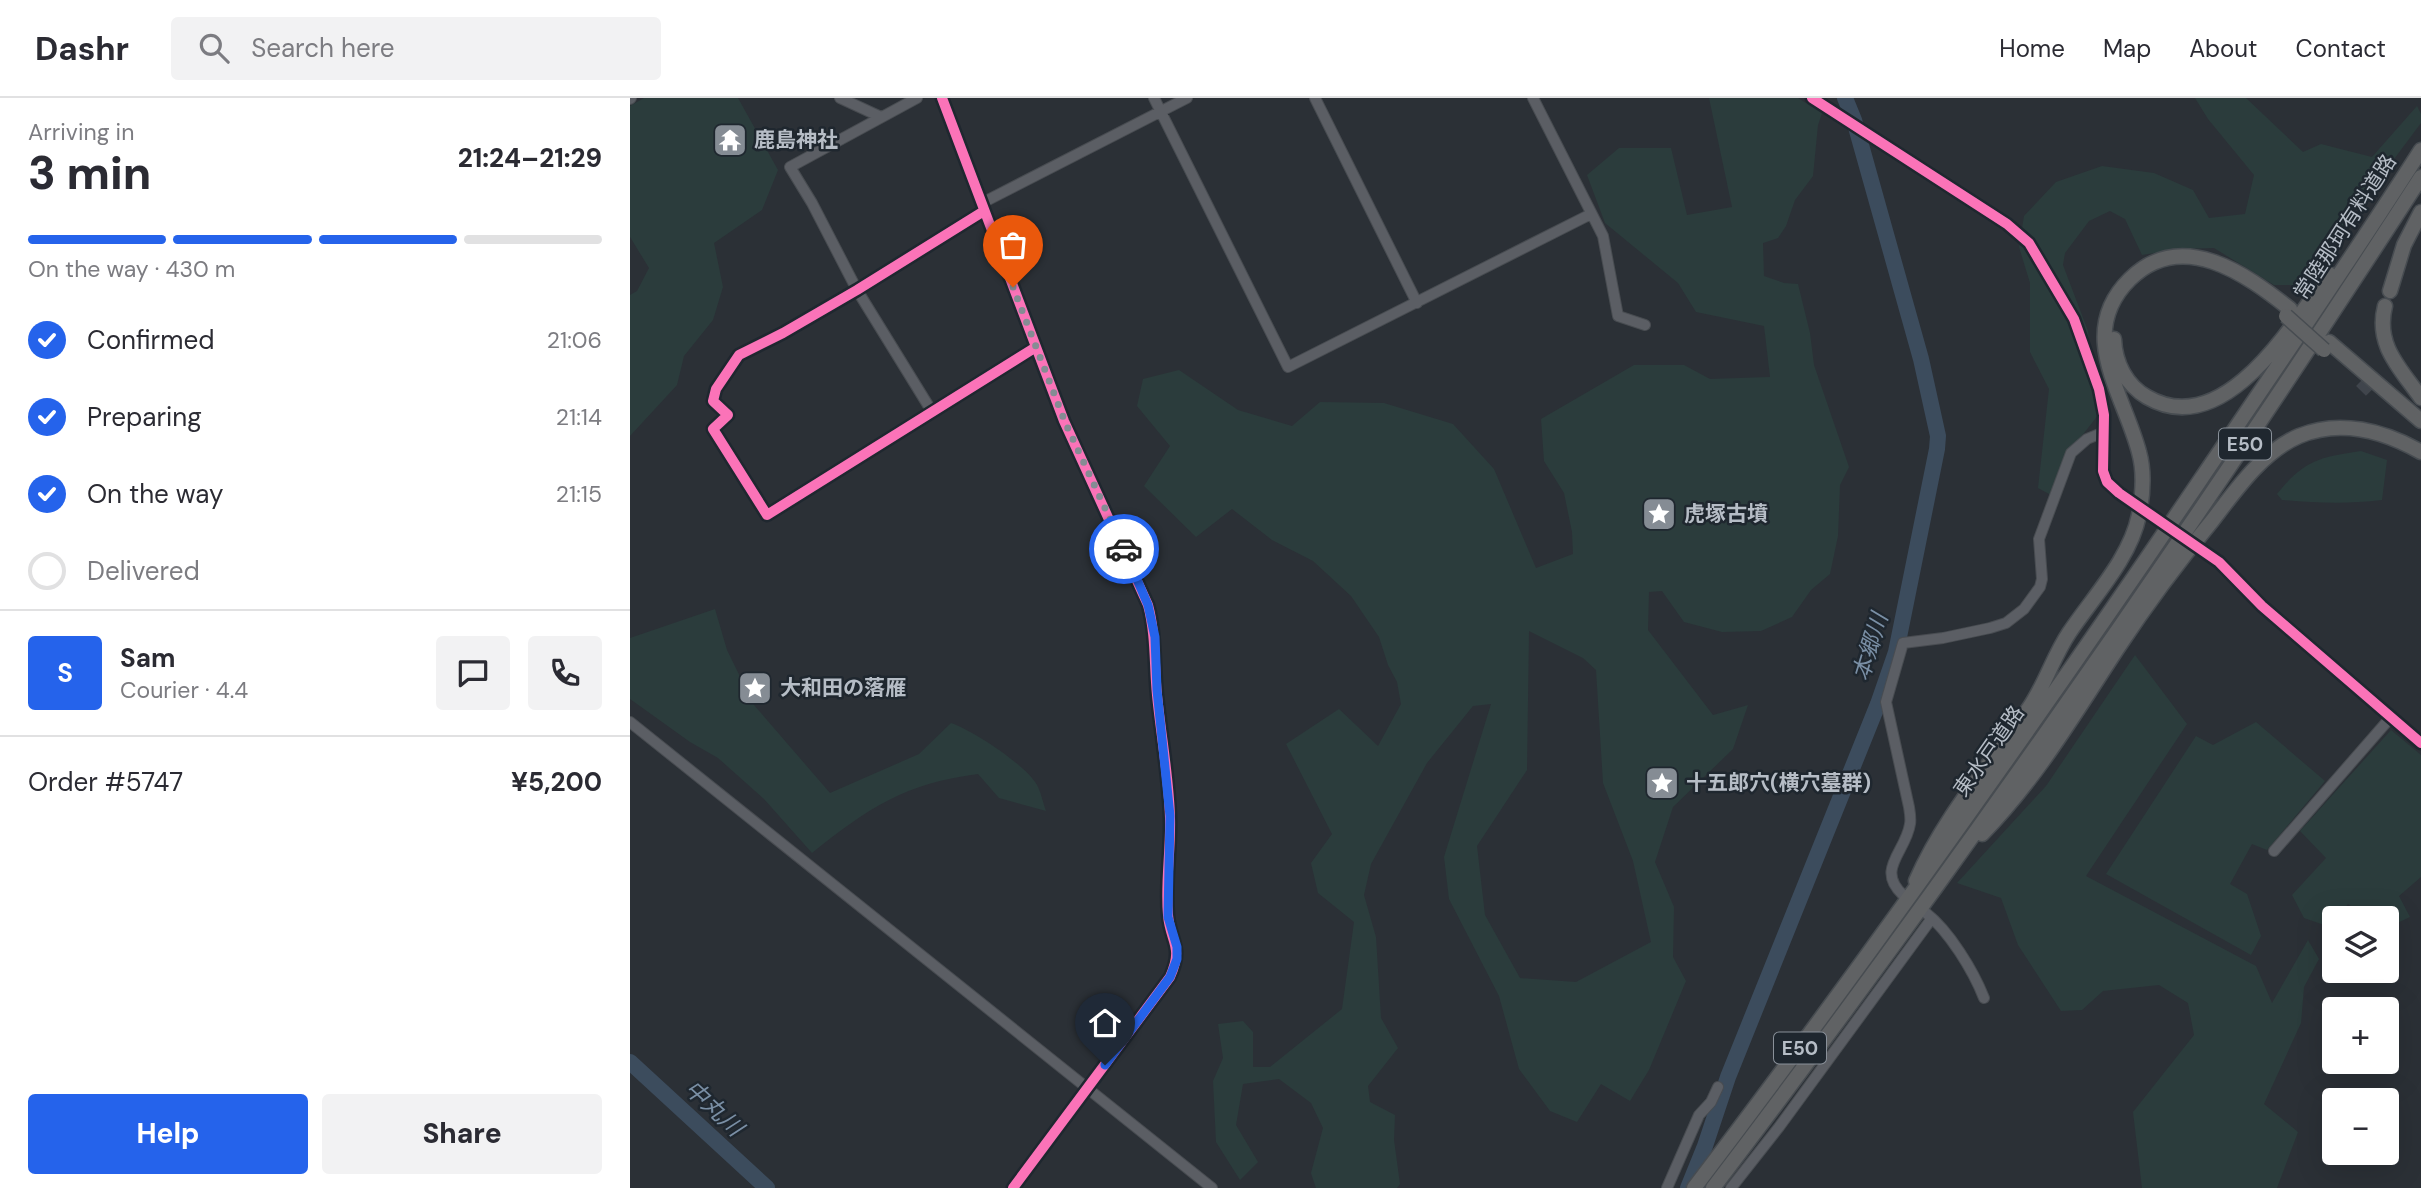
<!DOCTYPE html>
<meta charset="utf-8">
<style>
body{margin:0;font-family:"DM Sans","Noto Sans JP",sans-serif;background:#f2f2f3;color:#2b2b33;height:100vh;display:flex;flex-direction:column;font-size:26px;white-space:nowrap}
*{box-sizing:border-box;margin:0}
p{font-size:23px;color:#7c7c81}
.icon{flex:none;width:38px;height:38px;fill:none;stroke:currentColor;stroke-width:2;stroke-linecap:round;stroke-linejoin:round}
.map{position:relative;flex:1;overflow:hidden}
.panel{display:flex;flex-direction:column;background:#fff;width:630px}
.panel>*{flex:none}
.controls{position:absolute;left:1692px;top:808px;display:grid;gap:14px}
.controls a{display:grid;place-items:center;width:77px;height:77px;border-radius:7px;background:#fff;box-shadow:0 7px 28px #0002;font-size:35px}
.pin{position:absolute;display:grid;place-items:center;width:60px;height:60px;color:#fff;margin:-72px -30px;border-radius:50% 50% 50% 0;rotate:-45deg;box-shadow:0 0 7px #0007}
.pin .icon{rotate:45deg}
.courier{position:absolute;display:grid;place-items:center;width:70px;height:70px;margin:-35px;border:5px solid #2563eb;border-radius:50%;background:#fff;color:#222;box-shadow:0 2px 9px #0007}
.headline em{font-style:normal;font-weight:800}
.headline div{display:flex;flex-direction:column-reverse}
.headline{display:flex;align-items:center;justify-content:space-between;height:119px;padding:0 28px}
h1{font-size:46px;font-weight:800;line-height:52px}
.bar{display:grid;grid-template-columns:repeat(4,1fr);gap:10px 7px;align-content:center;height:84px;padding:0 28px}
.bar i{height:9px;border-radius:5px;background:#e1e1e2}
.bar .on{background:#2563eb}
.bar p{grid-column:span 4}
.line{display:flex;align-items:center;gap:18px;padding:0 28px;border-top:2px solid #e1e1e2}
.line div{flex:1}
.round{display:grid;place-items:center;flex:none;width:74px;height:74px;border-radius:7px;background:#f2f2f3}
ol{padding:0 28px;list-style:none}
li{display:flex;align-items:center;gap:21px;height:77px}
li p{margin-inline-start:auto}
li .icon{padding:7px;border-radius:50%;background:#2563eb;color:#fff;stroke-width:4}
li:last-child{color:#7c7c81}
li i{width:38px;height:38px;border:4px solid #e1e1e2;border-radius:50%}
.cta{display:flex;gap:14px;margin-top:auto;padding:14px 28px}
.cta a{flex:1;height:80px;border-radius:7px;background:#2563eb;color:#fff;font-size:28px;font-weight:800;line-height:80px;text-align:center}
.cta a+a{background:#f2f2f3;color:#2b2b33}
header{display:flex;align-items:center;gap:42px;box-sizing:border-box;height:98px;padding:0 35px;background:#fff;border-bottom:2px solid #e1e1e2}
header strong{font-size:33px}
nav{display:flex;gap:38px;margin-inline-start:auto;font-size:24px}
.search{width:490px;height:63px;background:#f2f2f3;display:flex;align-items:center;gap:18px;box-sizing:border-box;padding:0 24px;border-radius:7px;color:#7c7c81;font-size:26px}
main{display:flex;flex:1;min-height:0}
.map>svg:first-child{display:block}
</style>
<header>
<strong>Dashr</strong>
<div class="search"><svg class="icon" aria-label="search" viewBox="0 0 24 24"><circle cx="10" cy="10" r="6"/><path d="M15 15l6 6"/></svg>Search here</div>
<nav><a>Home</a><a>Map</a><a>About</a><a>Contact</a></nav>
</header>
<main>
<section class="panel">
<div class="headline"><div><h1>3 min</h1><p>Arriving in</p></div><em>21:24–21:29</em></div>
<div class="bar"><i class="on"></i><i class="on"></i><i class="on"></i><i></i><p>On the way · 430 m</p></div>
<ol>
<li><svg class="icon" aria-label="check" viewBox="0 0 24 24"><path d="M5 12l5 5 9-10"/></svg>Confirmed<p>21:06</p></li>
<li><svg class="icon" aria-label="check" viewBox="0 0 24 24"><path d="M5 12l5 5 9-10"/></svg>Preparing<p>21:14</p></li>
<li><svg class="icon" aria-label="check" viewBox="0 0 24 24"><path d="M5 12l5 5 9-10"/></svg>On the way<p>21:15</p></li>
<li><i></i>Delivered</li>
</ol>
<div class="line" style="height:126px"><b class="round" style="background:#2563eb;color:#fff">S</b><div><b>Sam</b><p>Courier · 4.4</p></div><a class="round"><svg class="icon" aria-label="chat" viewBox="0 0 24 24"><path d="M4 5h16v11H9l-5 4z"/></svg></a><a class="round"><svg class="icon" aria-label="phone" viewBox="0 0 24 24"><path d="M5 4h4l2 5-3 2q2 4 5 5l2-3 5 2v4C11 20 4 13 5 4z"/></svg></a></div>
<div class="line" style="height:91px"><div>Order #5747</div><b>¥5,200</b></div>
<div class="cta"><a>Help</a><a>Share</a></div>
</section>
<div class="map">
<svg width="1791" height="1090" viewBox="0 0 1791 1090">
<rect width="100%" height="100%" fill="#2b3036"/>
<path fill="#2b3c3c" fill-rule="evenodd" d="M14,0H108L148,72L132,112L84,145L93,189L83,222L54,258L47,287L0,338V197L7,193L19,170L0,139V8Z
M1079,0H1168L1192,15L1188,27L1183,78L1165,102L1156,128L1148,140L1133,145L1134,178L1154,185L1168,186L1180,235L1184,267L1219,369L1210,387L1208,438L1200,476L1181,492L1162,519L1131,533L1092,534L1054,524L1032,493L1019,494L1018,532L1083,617L1118,607L1103,651L1043,709L1025,764L1044,809L1043,859L1056,883L1019,972L1000,1003L971,986L947,1024L920,1013L889,971L869,898L819,801L814,759L861,606L843,608L797,665L741,766L734,797L746,839L751,920L768,950L738,988L740,1004L765,1017L764,1042L770,1086L767,1090H686L681,1075L693,1030L681,1005L649,981L613,986L606,1027L628,1064L610,1082L586,1044L583,983L593,960L588,926L613,923L623,934V969H640L712,911L724,824L688,795L681,765L702,736L656,646L709,611L748,648L771,606L767,584L758,567L749,539L721,498L683,463L642,442L602,411L566,439L514,388L540,348L507,308L513,281L549,272L608,312L662,328L690,304L754,305L823,326L864,371L906,470L943,456L942,434L934,395L914,363L911,321L1004,267H1054L1080,281L1140,279L1134,228L1066,214L1048,185L975,125L957,77L989,50H1041L1057,117L1102,109ZM899,533L953,560L966,572L973,685L1003,763L1021,844L946,884L890,880L855,817L847,748L897,672Z
M1565,0H1616L1673,54L1691,46L1742,59L1787,8L1791,16V25L1670,187H1644L1584,150L1550,151L1512,157L1495,121L1480,113L1459,123L1435,155L1433,167L1458,233L1469,316L1436,358L1421,397L1408,390L1419,291L1400,254V185L1389,149L1394,118L1426,84L1472,68L1524,75L1563,92L1579,120L1615,116L1624,77L1578,21Z
M1731,353L1757,362L1752,402C1718,406 1686,405 1652,402L1647,396C1674,362 1690,359 1731,353Z
M85,511L97,552L124,607L200,695L289,656L321,625C342,632 396,667 407,687C411,694 413,705 416,713L369,700L348,676C276,685 238,710 182,755L134,701L88,660L60,644L0,601V540Z
M1505,557L1557,626L1456,778L1626,868L1642,905L1678,842L1689,861L1674,889L1671,925L1634,1006L1668,1034L1647,1090H1512L1503,1014L1564,937L1558,905L1529,887L1473,893L1452,912L1431,913L1388,847L1371,800L1327,785L1416,688Z
M1626,624L1695,683L1637,752L1622,746L1600,786L1617,796L1631,838L1621,857L1476,776L1566,638L1583,647Z
M1761,632L1791,657V779L1769,798L1780,819L1757,830V821H1736L1718,806L1700,829L1674,820L1662,797L1696,760L1670,733Z"/>
<g fill="none" stroke-linecap="round" stroke-linejoin="round">
<path stroke="#3c4c5d" stroke-width="16" d="M0,964L137,1090
M1058,1090L1075,1048L1098,979L1248,606L1266,554L1307,351L1308,338L1291,261L1224,22L1215,0"/>
<path stroke="#40454c" stroke-width="14" stroke-dasharray="14 7" stroke-linecap="butt" d="M1731,283L1743,295"/>
<g stroke="#484c51" stroke-width="12">
<path id="minor" d="M210,0L251,19
M287,0L160,69L182,105L227,192L301,312
M312,0L434,323L518,507C526,537 524,567 527,597C531,638 539,679 540,720C541,752 535,785 538,817C540,844 554,848 540,879L383,1090
M524,0L658,269L961,116
M685,0L787,205
M903,0L973,138L988,218L1015,227
M1182,0L1377,126L1399,145L1444,221L1469,291L1474,317L1473,373L1477,384L1489,395
M0,1L1,0
M352,105L557,0
M354,113L227,192L153,235L109,257L86,291L83,303L98,317L83,331L137,417L406,249
M1589,464L1632,508L1791,645
M0,624L582,1090
M1644,753L1761,619
M1273,797C1245,771 1276,754 1280,726C1281,721 1280,715 1279,709L1256,604L1273,545L1313,540L1360,530L1376,525L1394,511L1410,489L1412,481L1409,441L1441,355L1457,341L1474,334
M1296,815C1319,833 1343,872 1354,900
M1037,1090L1069,1017L1081,1004L1088,989
M1101,1090L1149,1029L1302,820"/>
</g>
<g stroke="#474c51" stroke-width="17">
<path id="highway" d="M1760,193L1774,147L1791,114
M1755,208C1745,247 1770,270 1791,300
M1484,241C1485,265 1496,287 1517,299C1594,344 1663,226 1699,176
M1699,244L1791,323
M1352,736C1406,681 1445,615 1487,551C1516,507 1548,464 1582,423C1606,392 1632,354 1669,338C1710,321 1754,333 1791,354
M1286,783C1314,719 1360,667 1399,610C1415,587 1423,559 1439,535C1463,499 1500,461 1509,417C1513,396 1515,375 1509,354C1494,296 1445,235 1500,181C1552,130 1616,176 1660,211
M1064,1090C1240,859 1408,621 1571,381C1645,272 1720,163 1791,52
M1083,1090C1332,762 1568,424 1791,79"/>
</g>
<use href="#minor" stroke="#5b5e64" stroke-width="10"/>
<use href="#highway" stroke="#606264" stroke-width="14"/>
<g stroke="#484c51" stroke-width="12" stroke-linecap="butt">
<path id="minor-bridge" d="M1489,395L1589,464"/>
</g>
<g stroke="#474c51" stroke-width="17" stroke-linecap="butt">
<path id="highway-bridge" d="M1656,218L1694,252"/>
</g>
<use href="#minor-bridge" stroke="#5b5e64" stroke-width="10"/>
<use href="#highway-bridge" stroke="#606264" stroke-width="14"/>
<g stroke="#1f272f" stroke-width="15">
<path id="cycleway" d="M312,0L434,323L518,507C526,537 524,567 527,597C531,638 539,679 540,720C541,752 535,785 538,817C540,844 554,848 540,879L383,1090
M1182,0L1377,126L1399,145L1444,221L1469,291L1474,317L1473,373L1477,384L1489,395L1589,464L1632,508L1791,645
M354,113L227,192L153,235L109,257L86,291L83,303L98,317L83,331L137,417L406,249"/>
</g>
<use href="#cycleway" stroke="#fb73b8" stroke-width="10"/>
</g>
<g fill="none" stroke-linecap="round" stroke-linejoin="round">
<path stroke="#858c94" stroke-width="7" stroke-dasharray="0 12.6" d="M383,189L435,324L494,451"/>
<path stroke="#2563eb" stroke-width="9" d="M475,967L540,879L547,861V849L538,819L540,718L527,592L525,539L518,507L494,451"/>
</g>
<defs>
<g id="temple-square" transform="scale(1.75)"><rect x="-9" y="-9" width="18" height="18" rx="4" fill="#858c94" stroke="#1f272f"/><path d="M0-6L5-2H3V0L6.5 2.5H4V6H1.5V3h-3V6H-4V2.5H-6.5L-3 0V-2H-5Z" fill="#fff"/></g>
<g id="sight-square" transform="scale(1.75)"><rect x="-9" y="-9" width="18" height="18" rx="4" fill="#858c94" stroke="#1f272f"/><path d="M0-6L1.8-2.2L6-1.7L2.9 1.2L3.7 5.4L0 3.3L-3.7 5.4L-2.9 1.2L-6-1.7L-1.8-2.2Z" fill="#fff"/></g>
</defs>
<g fill-rule="evenodd">
<use href="#temple-square" x="100" y="42"/>
<use href="#sight-square" x="1029" y="416"/>
<use href="#sight-square" x="125" y="590"/>
<use href="#sight-square" x="1032" y="685"/>
</g>
<g text-anchor="middle" stroke-width="5" stroke-linejoin="round" paint-order="stroke">
<g fill="#1f272f" stroke="#899099" stroke-width="2">
<rect x="1589" y="330.5" width="52" height="31" rx="5"/>
<rect x="1144" y="934.5" width="52" height="31" rx="5"/>
</g>
<g font-size="19" font-weight="bold" fill="#b6bdc6">
<text x="1615" y="353">E50</text>
<text x="1170" y="957">E50</text>
</g>
<g font-size="21" font-weight="bold" fill="#b6bdc6" stroke="#1f272f" text-anchor="start">
<text x="124" y="49">鹿島神社</text>
<text x="1054" y="423">虎塚古墳</text>
<text x="150" y="597">大和田の落雁</text>
<text x="1056" y="692">十五郎穴(横穴墓群)</text>
</g>
<g font-size="21" fill="#b6bdc6" stroke="#1f272f">
<text transform="translate(1715 129) rotate(-57)" y="7">常陸那珂有料道路</text>
<text transform="translate(1359 653) rotate(-55)" y="7">東水戸道路</text>
</g>
<g font-size="23" font-style="italic" fill="#7a8fa5" stroke="#1f272f">
<text transform="translate(1240 549) rotate(-73)" y="8">本郷川</text>
<text transform="translate(84 1010) rotate(43)" y="8">中丸川</text>
</g>
</g>
</svg>
<div class="controls">
<a><svg class="icon" aria-label="layers" viewBox="0 0 24 24"><path d="M12 4l9 5-9 5-9-5zM3 14l9 5 9-5"/></svg></a>
<a>+</a>
<a>−</a>
</div>
<div class="pin" style="left:383px;top:189px;background:#ea580c"><svg class="icon" aria-label="bag" viewBox="0 0 24 24"><path d="M5 8h14l-1 12H6zM9 8a3 3 0 0 1 6 0"/></svg></div>
<div class="pin" style="left:475px;top:967px;background:#1f2937"><svg class="icon" aria-label="home" viewBox="0 0 24 24"><path d="M3 11l9-7 9 7M6 9v11h12V9"/></svg></div>
<div class="courier" style="left:494px;top:451px"><svg class="icon" aria-label="car" viewBox="0 0 24 24"><path d="M5 17H2v-5l4-1 3-4h7l3 4 3 1v5h-3M9 17h6M6 11h13"/><circle cx="7" cy="17" r="2"/><circle cx="17" cy="17" r="2"/></svg></div>
</div>
</main>
